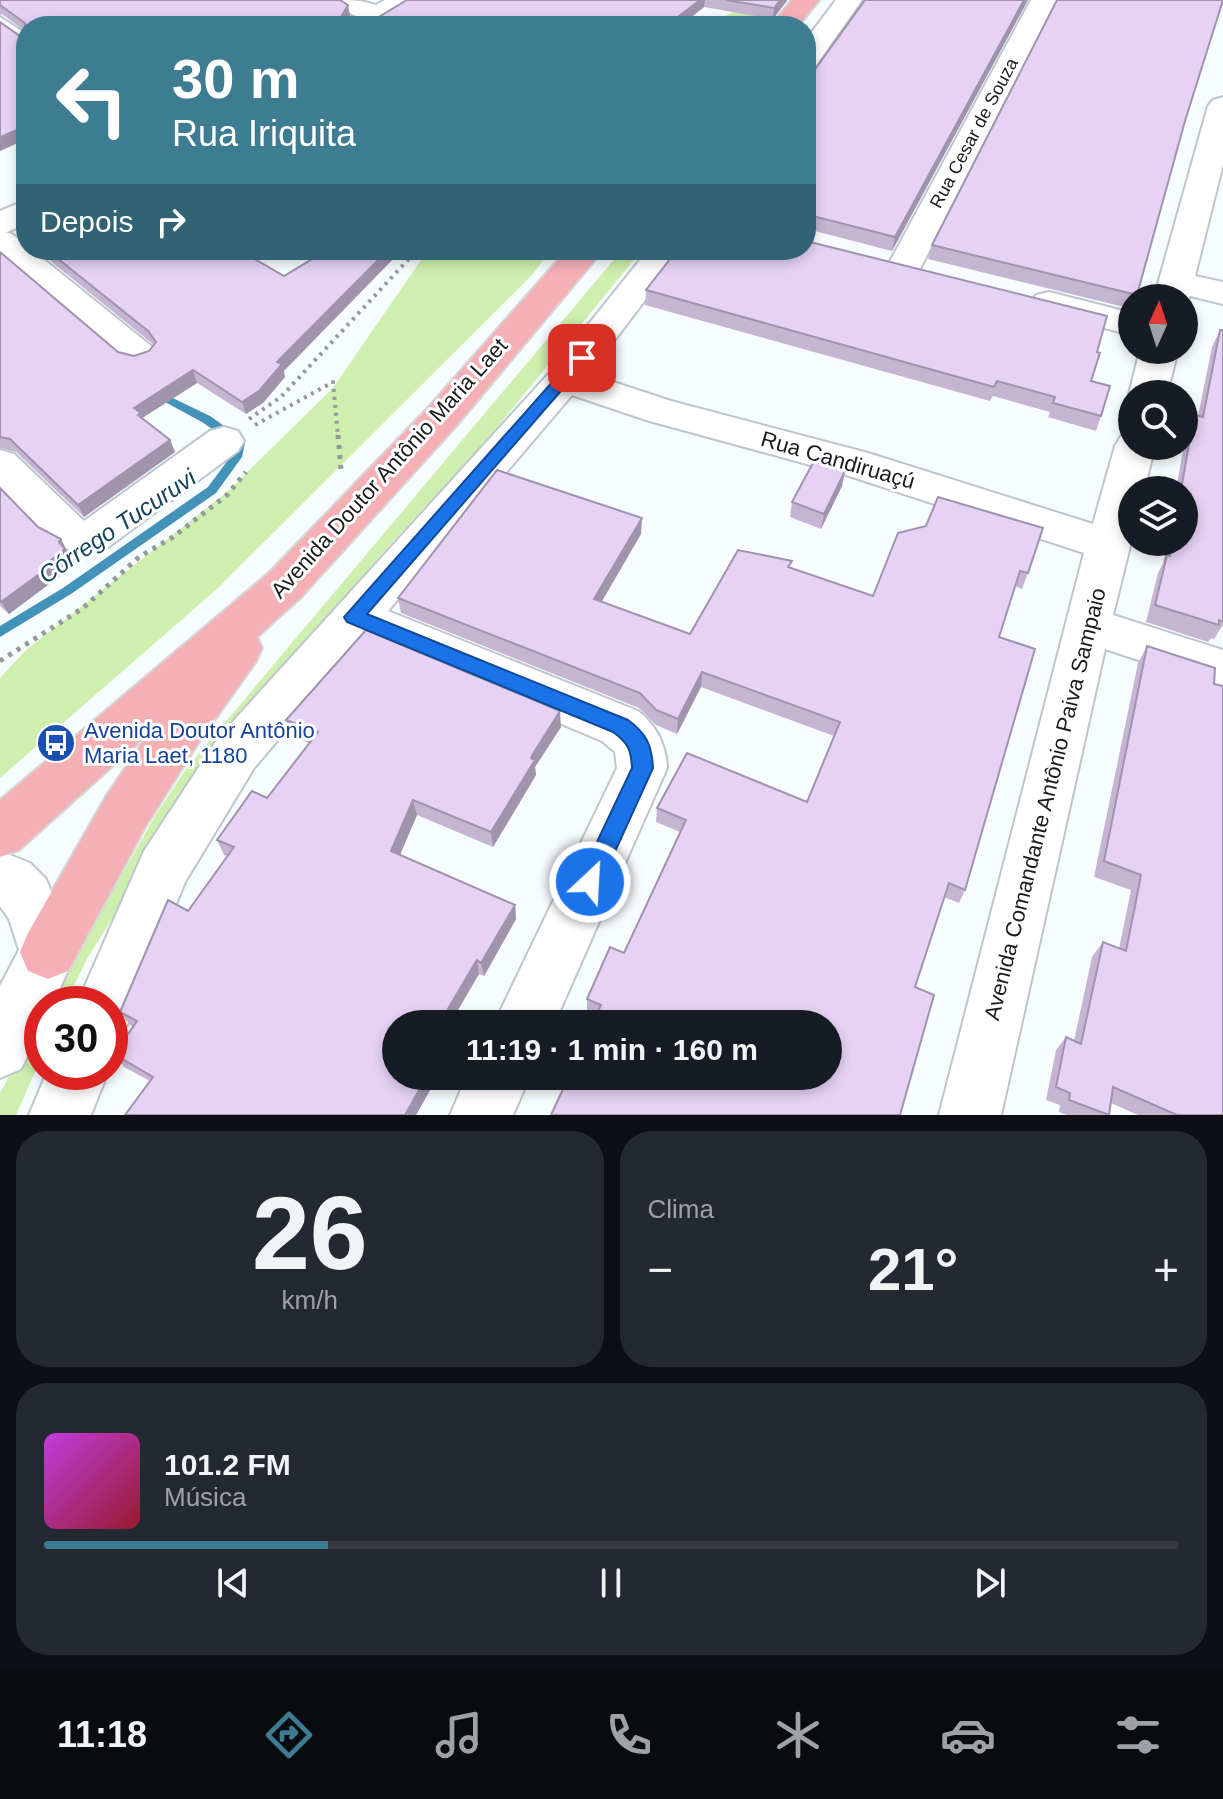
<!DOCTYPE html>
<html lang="pt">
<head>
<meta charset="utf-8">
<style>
	:root { --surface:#171b24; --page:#242831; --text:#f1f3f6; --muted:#9ea1a6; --line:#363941; --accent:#3e7c92 }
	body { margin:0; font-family:Helvetica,sans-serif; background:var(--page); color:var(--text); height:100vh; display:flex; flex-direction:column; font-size:30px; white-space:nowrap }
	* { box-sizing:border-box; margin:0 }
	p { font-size:26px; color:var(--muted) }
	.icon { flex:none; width:44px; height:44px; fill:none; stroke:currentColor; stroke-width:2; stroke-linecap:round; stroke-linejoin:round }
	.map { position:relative; height:1115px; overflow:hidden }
	.details { display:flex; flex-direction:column; gap:16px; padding:16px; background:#0d0f14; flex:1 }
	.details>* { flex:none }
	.top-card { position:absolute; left:16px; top:16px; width:800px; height:244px; border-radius:32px; box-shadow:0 4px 12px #0003; background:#3e7c92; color:#fff; overflow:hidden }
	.needle { width:52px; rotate:3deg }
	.fabs { position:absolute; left:1118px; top:284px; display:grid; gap:16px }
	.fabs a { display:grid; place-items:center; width:80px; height:80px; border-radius:50%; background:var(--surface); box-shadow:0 4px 12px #0003; font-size:40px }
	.speed { position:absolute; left:24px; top:986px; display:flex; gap:16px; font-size:40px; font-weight:700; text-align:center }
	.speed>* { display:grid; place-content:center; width:104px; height:104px; border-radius:50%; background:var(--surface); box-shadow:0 4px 12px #0003; line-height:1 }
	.speed .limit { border:12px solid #d22; background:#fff; color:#111 }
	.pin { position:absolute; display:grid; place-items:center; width:68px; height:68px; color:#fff; margin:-34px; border-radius:16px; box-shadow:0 4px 12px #0006 }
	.me { position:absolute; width:88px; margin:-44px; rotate:25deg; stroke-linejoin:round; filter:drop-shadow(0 0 6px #0008) }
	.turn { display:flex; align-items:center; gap:28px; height:168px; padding:0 24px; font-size:36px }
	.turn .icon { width:104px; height:104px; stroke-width:2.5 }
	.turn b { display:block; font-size:56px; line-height:68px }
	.then { display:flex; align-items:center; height:76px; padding:0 24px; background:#0003; gap:16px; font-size:30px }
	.big { font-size:60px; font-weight:700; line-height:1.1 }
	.details .tile { flex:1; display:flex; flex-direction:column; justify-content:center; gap:12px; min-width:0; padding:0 28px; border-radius:32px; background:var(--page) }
	.details .dial { align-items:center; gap:0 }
	.dial b { font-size:104px; line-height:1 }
	.song { display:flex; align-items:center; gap:24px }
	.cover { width:96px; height:96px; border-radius:12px; background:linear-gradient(135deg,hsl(290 70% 55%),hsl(350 70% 35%)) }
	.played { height:8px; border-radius:4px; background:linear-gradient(90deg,var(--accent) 25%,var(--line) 25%) }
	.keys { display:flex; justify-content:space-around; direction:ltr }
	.heat { display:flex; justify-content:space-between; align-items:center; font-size:44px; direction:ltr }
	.details .tiles { flex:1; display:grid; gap:16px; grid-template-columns:1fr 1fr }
	.tile:last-child { grid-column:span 2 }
	.trip { position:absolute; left:382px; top:1010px; width:460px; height:80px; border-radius:40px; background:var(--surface); box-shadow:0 4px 12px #0003; font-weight:700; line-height:80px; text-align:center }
	.menu { display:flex; height:128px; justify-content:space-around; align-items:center; background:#090b0e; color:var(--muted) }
	.menu .icon { width:56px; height:56px }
	.menu .selected { color:var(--accent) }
	.menu b { font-size:36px; color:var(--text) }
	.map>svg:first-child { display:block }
	.green { fill:#ceefae }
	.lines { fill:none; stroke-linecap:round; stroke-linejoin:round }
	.stream { fill:#4292b9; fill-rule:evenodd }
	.lane-casing { stroke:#bdc6ce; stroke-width:4 }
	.street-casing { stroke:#bdc6ce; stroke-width:4 }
	.secondary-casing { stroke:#bdc6ce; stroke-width:4 }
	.primary-casing { stroke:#d6d6d7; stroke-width:4 }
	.path-far1 { stroke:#95999c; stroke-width:4; stroke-dasharray:3 5; stroke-linecap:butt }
	.path { stroke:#95999c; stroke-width:5; stroke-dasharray:4 6; stroke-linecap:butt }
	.lane { fill:#fff; fill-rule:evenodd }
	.street { fill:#fff; fill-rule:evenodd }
	.secondary { fill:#fff; fill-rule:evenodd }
	.primary { fill:#f5b0b6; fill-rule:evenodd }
	.wall { fill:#c5b5d3 }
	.shaded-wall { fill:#a093ac }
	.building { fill:#e5d2f5; stroke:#a093ac; stroke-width:2 }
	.route { fill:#1a73e8; stroke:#114b97; stroke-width:2 }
	.labels { text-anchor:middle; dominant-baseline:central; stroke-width:6; stroke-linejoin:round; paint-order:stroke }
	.far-street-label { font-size:18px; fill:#191c1f; stroke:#fff }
	.street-label { font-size:22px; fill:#191c1f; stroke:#fff }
	.transit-label { font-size:22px; fill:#164399; stroke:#fff; text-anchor:start }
	.water-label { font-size:24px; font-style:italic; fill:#13435a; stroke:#fff }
</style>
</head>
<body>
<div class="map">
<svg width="1223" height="1115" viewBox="0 0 1223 1115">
	<rect width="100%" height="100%" fill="#f7fcff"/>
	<g class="green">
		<path d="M786,0L763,26H703L752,4Z"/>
		<path d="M428,250H551L532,275L218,588L0,778V678L26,650L226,493L333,388Z"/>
		<path d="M622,250H642L486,441L388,547L297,653L156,849L88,957L65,1004H49L155,816L186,769Z"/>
		<path d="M42,1016V1056L16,1115H0V1093Z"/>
	</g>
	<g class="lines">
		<path class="stream" d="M156,390L210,416L244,440L245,443L242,457L216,493L71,594L0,637V626L63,588L208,487L231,456L234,444L202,422L152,395L151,393L152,391Z"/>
		<g class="lane-casing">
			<path id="lane" d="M0,17L26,34V45L0,27Z"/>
		</g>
		<g class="street-casing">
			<g id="street">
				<path d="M334,0C354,0 377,0 390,15L386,21C370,25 344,13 334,0Z"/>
				<path d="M836,0H862L816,65L806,67V40Z"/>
				<path d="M1031,0H1057L921,267L916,274L904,277L892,274L887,267Z"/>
				<path d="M1223,97V164L1195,276L1223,282V304L1190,296L1184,306V298H1154L1208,106L1213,100Z"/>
				<path d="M0,231L12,234L26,245V250H32L151,346L157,354L151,362L138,366L125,362L0,258Z"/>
				<path d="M648,250H683L589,374L671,401L868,453L1093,524L1115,446L1121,436L1132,433V446H1155L1144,490H1132V538L1113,615L1223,650V688L1105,649L1001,1115H939L1084,553L843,474L646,420L572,395L388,611L638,711C656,725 666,745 667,768L554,1024H494L617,768L615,752L602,741L363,640L254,768L185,882L127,1025L110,1031V1004H77L144,851L218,738L552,370Z"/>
				<path d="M1049,292L1132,313V335L1036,311L1031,303L1036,295Z"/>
				<path d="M1140,350H1178L1167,394H1132V399L1129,394Z"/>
				<path d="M224,427L238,431L244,441L238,451L107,548C54,564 34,523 0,489V450L14,454L84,521L210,431Z"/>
				<path d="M47,1072H108L91,1115H29Z"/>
				<path d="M467,1076H530L513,1115H450Z"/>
			</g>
		</g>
		<g class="secondary-casing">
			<g id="secondary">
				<path d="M385,0H417L413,5L377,26H345L349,20Z"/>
				<path d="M26,200V224L0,235V211Z"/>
				<path d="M0,851L30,863L46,879L76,952L53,1004H42V1026L21,1069L0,1078V986L19,950L9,919L0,906Z"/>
			</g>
		</g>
		<g class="primary-casing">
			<g id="primary">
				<path d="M792,0H819L798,26H771Z"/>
				<path d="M567,250H603L456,426L301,597L257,637L262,648L256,661L196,746L145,827L68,971L48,979L28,971L20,952L28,933L107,795L149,733L19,850L0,857V800L269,573L428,408Z"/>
			</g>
		</g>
		<g class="path-far1">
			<path d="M249,419L281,397L417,250"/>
			<path d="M255,425L333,382L338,437"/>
		</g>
		<g class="path">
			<path d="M338,435L341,470"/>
			<path d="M0,661L83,608L139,557L173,537L227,495L246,472"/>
		</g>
		<use href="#lane" class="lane"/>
		<use href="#street" class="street"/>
		<use href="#secondary" class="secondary"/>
		<use href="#primary" class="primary"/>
	</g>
	<g class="wall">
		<path d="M0,0L348,5L349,17L377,18L407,0H787L786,2L773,19L704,7L680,26H26V139L0,151L20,36L25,34V31L2,14L0,15Z"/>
		<path d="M865,0H1028L892,251L807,229L806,82Z"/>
		<path d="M1223,0V6H1222L1185,121L1137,295L1136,298H1132V309L928,259L932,245Z"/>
		<path d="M37,250H239L285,377L263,403L246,414L197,383L142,418L170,440L175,452L84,517L16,452L0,448V252L118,352L134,356L149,351L154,345Z"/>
		<path d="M646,290L1097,352L1091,381L1101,416L1096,431L1048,417L1050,412L993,396L990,401L645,305Z"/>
		<path d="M1220,330H1223V627L1222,626L1214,639L1211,638L1208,642L1146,622L1158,573L1163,563L1167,542H1184V490H1176L1186,433L1194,415L1198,416L1212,347Z"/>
		<path d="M842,486L821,529L790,517L792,502Z"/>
		<path d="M0,488L38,527L61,539L72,561L58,573L60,576L9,614L0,606Z"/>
		<path d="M898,533L1028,573L1022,589L1015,586L999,637L965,890L959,903L944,897L561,1094L596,1015L587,1011V999L624,953L680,832L656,822L657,808L807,802L834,736L701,687L677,734L656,725L639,708L401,613L398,598L641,534L601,602L690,634L791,568L873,596Z"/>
		<path d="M1147,646L1214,684L1223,1115H1138L1111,1103L1108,1115H1067L1059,1112L1060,1105L1046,1100L1056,1050L1066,1037L1074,1041L1092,957L1103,942L1119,949L1131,890L1094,877L1138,663Z"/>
		<path d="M286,720L561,727L535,767L536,775L493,847L417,815L400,855L515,905L516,919L484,976L479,974L396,1076H438L416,1115H125L150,1081L124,1067L114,1054L133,1026L130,1025L120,1012L188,911L227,856L224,855L217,840L267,798L309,743L292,736Z"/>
	</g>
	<g class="shaded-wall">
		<path d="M700,0H705L704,7L680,26H666Z"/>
		<path d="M780,0H787L786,2L773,19L774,8Z"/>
		<path d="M1024,0H1028L892,251L895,237Z"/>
		<path d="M348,5L350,16L344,26L341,17Z"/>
		<path d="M21,128L26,139L0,151V137Z"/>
		<path d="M388,250H402L284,371L285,377L263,403L246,414L242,402L277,362Z"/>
		<path d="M193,370L197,383L139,420L134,408Z"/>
		<path d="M170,440L175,452L84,517L78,505Z"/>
		<path d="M845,471L842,486L821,529L824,514Z"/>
		<path d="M642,518L641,534L594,615V599Z"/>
		<path d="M61,539L72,561L58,573L60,576L9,614L1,602L50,561L59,542Z"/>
		<path d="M702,672L701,687L677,734L678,719Z"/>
		<path d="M560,711L561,727L535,767L536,775L493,847L491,832L533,754Z"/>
		<path d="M413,800L417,815L395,866L391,851Z"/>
		<path d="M515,905L516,919L484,976L481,963Z"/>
		<path d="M477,960L479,974L450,1024H439Z"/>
		<path d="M427,1076H438L416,1115H405Z"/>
	</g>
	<g class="building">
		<path d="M0,0H340L348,5L341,17L377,18L407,0H700L666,26H26V130L21,128L0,137V22L20,36L25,34V23L0,5Z"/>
		<path d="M726,0H780L774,8Z"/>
		<path d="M865,0H1024L895,237L809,215L806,217V82Z"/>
		<path d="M1057,0H1223L1185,121L1137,295L932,245Z"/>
		<path d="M26,228V235H24L22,230Z"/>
		<path d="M806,241L1107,316L1097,352L1100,353L1091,381L1110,386L1101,416L1053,403L1055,397L997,381L994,387L646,290L677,250H806Z"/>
		<path d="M47,250H239L284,276L327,250H388L277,362L282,364L259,391L242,402L193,370L134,408L141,413L138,415L170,440L78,505L10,439L0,437V252L118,352L134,356L149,351L156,342L148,331Z"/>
		<path d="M1220,330H1223V622L1219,620V625L1155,605L1167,555L1170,556L1172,542H1184V490H1181L1194,415L1203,417Z"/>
		<path d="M814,461L845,471L824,514L792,502Z"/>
		<path d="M497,470L642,518L594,599L690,634L738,550L792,561L788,567L873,596L898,533L926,526L938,497L1043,528L1028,573L1020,571L999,637L1035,649L965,890L949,883L915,987L934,995L900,1115H551L569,1076H828V1024H592L601,1005L587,999L610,947L624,953L686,820L657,808L687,753L807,802L840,722L702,672L678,719L656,710L640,693L398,598Z"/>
		<path d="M0,488L38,527L61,539L59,542L65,549L50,561L53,564L1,602L0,601Z"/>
		<path d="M366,630L560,711L533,754L531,758L535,760L491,832L413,800L391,851L515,905L481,963L477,960L439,1024H396V1076H427L405,1115H125L153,1077L114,1054L137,1021L120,1012L168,900L188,911L234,847L217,840L252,791L267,798L318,732L286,720Z"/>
		<path d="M1147,646L1215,668L1214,684L1223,686V1115H1177L1113,1087L1109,1115L1069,1100L1070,1093L1056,1087L1066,1037L1081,1044L1103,942L1126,951L1135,906L1141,875L1104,861Z"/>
	</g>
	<path class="route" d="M582,353L590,358L587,361L367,614L628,720C646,733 652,745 653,768L598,889L590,892L582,889L578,882L632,768C631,749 628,743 613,732L347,622L344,617L577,354Z"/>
	<defs>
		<g id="bus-disc" transform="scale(2)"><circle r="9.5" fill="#1a4fb4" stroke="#fff"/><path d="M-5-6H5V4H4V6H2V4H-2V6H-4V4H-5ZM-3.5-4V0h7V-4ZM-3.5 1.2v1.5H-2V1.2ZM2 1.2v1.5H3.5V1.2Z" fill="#fff"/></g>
	</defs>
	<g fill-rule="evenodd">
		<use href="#bus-disc" x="56" y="743"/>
	</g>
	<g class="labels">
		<g class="far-street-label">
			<text transform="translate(974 133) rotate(-62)">Rua Cesar de Souza</text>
		</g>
		<g class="street-label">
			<text transform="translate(838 460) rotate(16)">Rua Candiruaçú</text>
			<text transform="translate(389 468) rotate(-48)">Avenida Doutor Antônio Maria Laet</text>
			<text transform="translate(1045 804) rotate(-76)">Avenida Comandante Antônio Paiva Sampaio</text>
		</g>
		<g class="transit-label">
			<text x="84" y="730">Avenida Doutor Antônio<tspan x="84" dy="25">Maria Laet, 1180</tspan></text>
		</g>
		<g class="water-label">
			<text transform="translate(117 526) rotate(-34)">Córrego Tucuruvi</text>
		</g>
	</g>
</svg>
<div class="fabs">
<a><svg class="needle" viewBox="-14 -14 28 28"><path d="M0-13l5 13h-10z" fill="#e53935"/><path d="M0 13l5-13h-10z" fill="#9ea1a6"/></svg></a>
<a><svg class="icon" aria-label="search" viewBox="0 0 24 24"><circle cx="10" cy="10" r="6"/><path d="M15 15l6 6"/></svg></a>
<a><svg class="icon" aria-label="layers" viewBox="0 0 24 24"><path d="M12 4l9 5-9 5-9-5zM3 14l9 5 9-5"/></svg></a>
</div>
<div class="speed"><div class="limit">30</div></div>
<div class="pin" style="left:582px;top:358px;background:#d93025"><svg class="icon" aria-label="arrive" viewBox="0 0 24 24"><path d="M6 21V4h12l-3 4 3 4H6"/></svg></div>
<svg class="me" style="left:590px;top:882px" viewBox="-20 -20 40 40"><circle r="17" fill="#1a73e8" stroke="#fff" stroke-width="3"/><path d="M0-11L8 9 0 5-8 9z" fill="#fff"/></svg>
<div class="trip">11:19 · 1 min · 160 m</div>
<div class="top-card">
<div class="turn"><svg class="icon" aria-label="left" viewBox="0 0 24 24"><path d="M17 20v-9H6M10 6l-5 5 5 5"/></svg><div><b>30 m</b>Rua Iriquita</div></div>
<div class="then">Depois<svg class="icon" aria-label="right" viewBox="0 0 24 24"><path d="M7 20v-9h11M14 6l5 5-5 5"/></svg></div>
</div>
</div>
<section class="details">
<div class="tiles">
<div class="tile dial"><b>26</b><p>km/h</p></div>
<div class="tile"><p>Clima</p>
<div class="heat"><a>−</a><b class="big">21°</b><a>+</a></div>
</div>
<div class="tile">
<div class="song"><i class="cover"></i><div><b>101.2 FM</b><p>Música</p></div></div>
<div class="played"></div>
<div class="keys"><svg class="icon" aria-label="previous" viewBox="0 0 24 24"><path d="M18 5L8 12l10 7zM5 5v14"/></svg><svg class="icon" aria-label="pause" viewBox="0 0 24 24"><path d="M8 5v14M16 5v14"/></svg><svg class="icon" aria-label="next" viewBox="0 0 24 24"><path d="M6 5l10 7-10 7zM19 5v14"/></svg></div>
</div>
</div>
</section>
<nav class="menu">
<b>11:18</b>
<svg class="icon selected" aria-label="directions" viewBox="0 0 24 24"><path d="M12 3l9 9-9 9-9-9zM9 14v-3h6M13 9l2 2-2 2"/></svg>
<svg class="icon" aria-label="music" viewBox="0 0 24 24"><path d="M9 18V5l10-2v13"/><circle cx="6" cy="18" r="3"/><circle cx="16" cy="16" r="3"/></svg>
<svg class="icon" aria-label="phone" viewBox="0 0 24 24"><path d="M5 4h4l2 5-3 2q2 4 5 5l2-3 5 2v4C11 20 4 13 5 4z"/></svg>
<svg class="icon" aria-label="climate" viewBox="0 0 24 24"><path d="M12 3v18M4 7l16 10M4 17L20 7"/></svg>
<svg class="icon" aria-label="car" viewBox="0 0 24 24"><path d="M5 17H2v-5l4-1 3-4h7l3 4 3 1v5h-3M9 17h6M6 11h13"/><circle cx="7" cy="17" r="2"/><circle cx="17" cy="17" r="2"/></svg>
<svg class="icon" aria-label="filters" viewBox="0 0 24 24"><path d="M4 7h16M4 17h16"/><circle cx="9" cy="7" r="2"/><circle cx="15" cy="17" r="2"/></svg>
</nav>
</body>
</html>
